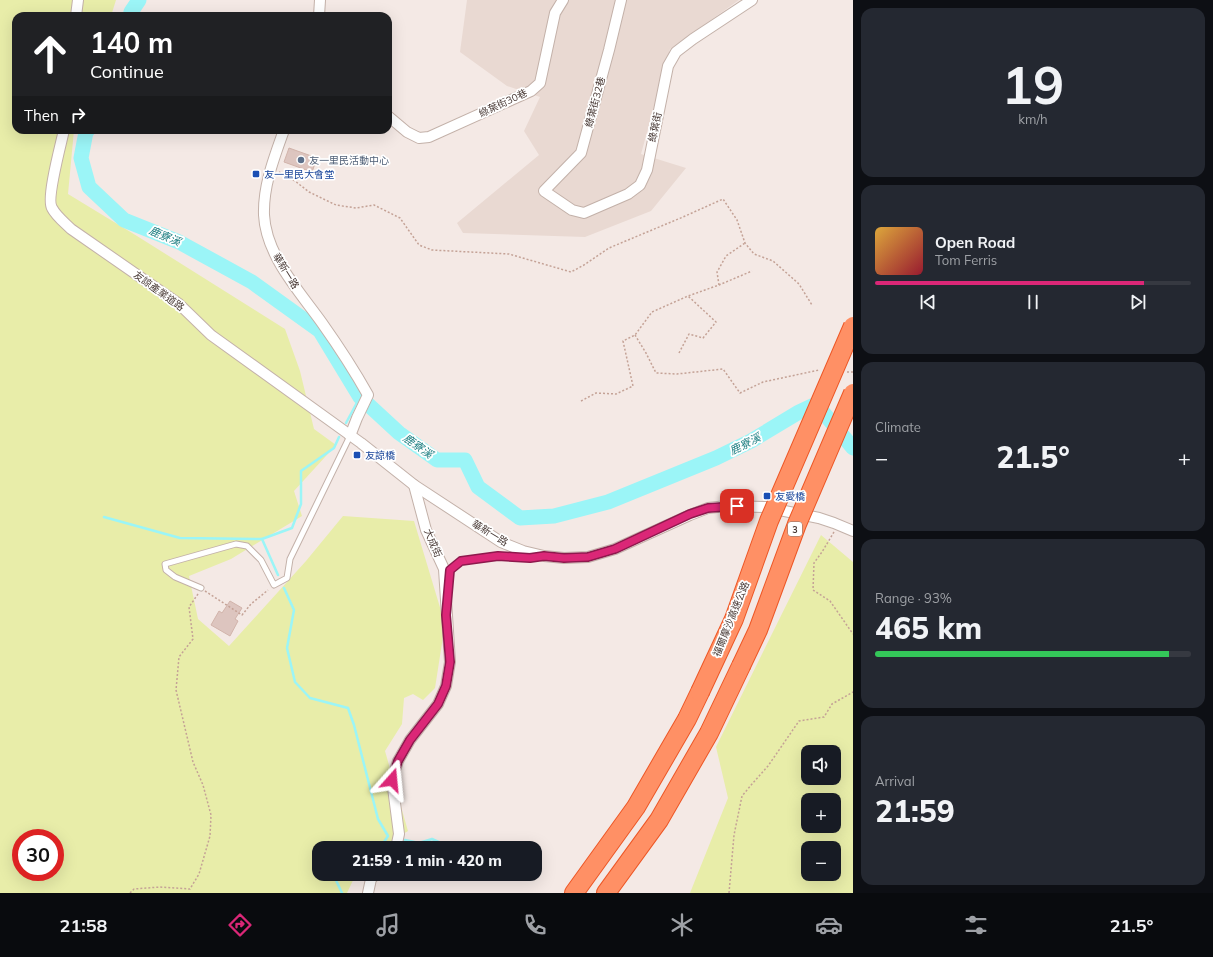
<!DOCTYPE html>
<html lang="en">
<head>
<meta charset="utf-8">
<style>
	:root { --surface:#171b24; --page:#242831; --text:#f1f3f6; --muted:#9ea1a6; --line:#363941; --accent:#db2777 }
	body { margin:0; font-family:Mulish,"Noto Sans TC",sans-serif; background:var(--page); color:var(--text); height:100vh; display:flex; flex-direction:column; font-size:15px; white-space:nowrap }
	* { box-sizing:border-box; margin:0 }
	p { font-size:13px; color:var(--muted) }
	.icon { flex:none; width:22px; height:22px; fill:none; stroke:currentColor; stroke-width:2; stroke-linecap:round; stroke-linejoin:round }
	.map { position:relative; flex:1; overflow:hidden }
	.side { display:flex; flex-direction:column; gap:8px; padding:8px; background:#0d0f14; width:360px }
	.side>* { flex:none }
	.guide { position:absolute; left:12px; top:12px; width:380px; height:122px; border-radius:12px; box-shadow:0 4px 16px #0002; background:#202124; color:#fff; overflow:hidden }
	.tools { position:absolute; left:801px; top:745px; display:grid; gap:8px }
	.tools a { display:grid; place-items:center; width:40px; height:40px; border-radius:8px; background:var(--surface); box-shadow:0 4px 16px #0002; font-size:20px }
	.speed { position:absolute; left:12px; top:829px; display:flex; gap:8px; font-size:20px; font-weight:700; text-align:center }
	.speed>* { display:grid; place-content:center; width:52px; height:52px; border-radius:50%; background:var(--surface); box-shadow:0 4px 16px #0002; line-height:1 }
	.speed .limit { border:6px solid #d22; background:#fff; color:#111 }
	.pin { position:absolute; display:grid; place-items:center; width:34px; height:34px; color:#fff; margin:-17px; border-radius:8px; box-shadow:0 2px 6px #0006 }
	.me { position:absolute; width:44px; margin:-22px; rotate:18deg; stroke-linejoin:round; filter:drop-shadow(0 0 3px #0008) }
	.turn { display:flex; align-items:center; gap:14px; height:84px; padding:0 12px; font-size:18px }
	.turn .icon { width:52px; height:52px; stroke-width:2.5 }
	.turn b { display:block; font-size:28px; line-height:34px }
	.then { display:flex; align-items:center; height:38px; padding:0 12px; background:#0003; gap:8px; font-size:15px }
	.big { font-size:30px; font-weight:800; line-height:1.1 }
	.side .tile { flex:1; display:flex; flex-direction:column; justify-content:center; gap:6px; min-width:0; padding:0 14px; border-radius:12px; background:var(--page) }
	.side .dial { align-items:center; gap:0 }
	.dial b { font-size:52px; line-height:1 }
	.song { display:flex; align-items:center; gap:12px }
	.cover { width:48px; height:48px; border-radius:6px; background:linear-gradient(135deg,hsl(40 70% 55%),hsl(350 70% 35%)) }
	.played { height:4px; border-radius:2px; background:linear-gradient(90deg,var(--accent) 85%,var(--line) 85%) }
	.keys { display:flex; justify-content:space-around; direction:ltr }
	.heat { display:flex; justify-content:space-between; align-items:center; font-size:22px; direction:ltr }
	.charge { height:6px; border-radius:3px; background:linear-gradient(90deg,#34c759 93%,var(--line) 0) }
	.trip { position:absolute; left:312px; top:841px; width:230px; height:40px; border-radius:12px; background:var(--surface); box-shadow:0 4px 16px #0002; font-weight:800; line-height:40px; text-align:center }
	.menu { display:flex; height:64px; justify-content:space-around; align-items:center; background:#090b0e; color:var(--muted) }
	.menu .icon { width:28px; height:28px }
	.menu .on { color:var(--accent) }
	.menu b { font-size:18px; color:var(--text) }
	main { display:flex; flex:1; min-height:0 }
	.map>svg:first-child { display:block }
	.residential { fill:#e9d9d2 }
	.green { fill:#e8eda9; fill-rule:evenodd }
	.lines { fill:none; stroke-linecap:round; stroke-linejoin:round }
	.stream { stroke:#9bf5f7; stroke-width:2.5 }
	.river { stroke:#9bf5f7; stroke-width:15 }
	.building { fill:#ddc5bf; stroke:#d2b4ab }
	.service-casing { stroke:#c3b1a9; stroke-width:7 }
	.minor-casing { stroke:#c3b1a9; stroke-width:12 }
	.motorway-casing { stroke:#ed5726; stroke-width:20 }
	.path { stroke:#c4a296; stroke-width:1.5; stroke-dasharray:2 2; stroke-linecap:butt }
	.service { stroke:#fff; stroke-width:5 }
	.minor { stroke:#fff; stroke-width:10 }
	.motorway { stroke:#ff9065; stroke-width:18 }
	.motorway-bridge-casing { stroke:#ed5726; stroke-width:20; stroke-linecap:butt }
	.motorway-bridge { stroke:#ff9065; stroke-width:18 }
	.route-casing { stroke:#8e194d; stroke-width:10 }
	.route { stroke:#db2777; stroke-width:7 }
	.service-dot { fill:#5c6f8a; stroke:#fff; stroke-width:1.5 }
	.transit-dot { fill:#1a4fb4; stroke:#fff; stroke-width:1.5 }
	.labels { text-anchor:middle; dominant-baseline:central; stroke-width:3.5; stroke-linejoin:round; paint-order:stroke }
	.shield { fill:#fff; stroke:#7e7471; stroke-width:1 }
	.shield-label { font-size:9px; font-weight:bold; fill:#473834 }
	.street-label { font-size:10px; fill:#473834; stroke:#fff }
	.service-label { font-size:10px; fill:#4e5e75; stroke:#fff; text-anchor:start }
	.transit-label { font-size:10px; fill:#164399; stroke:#fff; text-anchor:start }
	.water-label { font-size:11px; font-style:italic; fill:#1c7e81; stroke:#fff }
</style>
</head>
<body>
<main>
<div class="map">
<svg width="853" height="893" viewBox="0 0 853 893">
	<rect width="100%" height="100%" fill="#f4e9e5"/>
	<path class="residential" d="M467,0H739L670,49L641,154L686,168L651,211L585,237L463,233L457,223L539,155L524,131L540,97L507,86L460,52Z"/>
	<g class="green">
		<path d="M0,0H116L111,16H16V130H74L68,194L137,236L285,329L300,371L314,429L336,445L294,491L302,516L231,559L189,576L198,619L229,646L306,561L343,516L414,521L445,624L435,688L423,700L413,694L404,698L402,724L385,751L408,831L380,848H319V874H356L347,893H0ZM21,838H55V872H21Z"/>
		<path d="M821,535L853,562V893H690L728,798L716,747ZM808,752H834V778H808ZM808,800H834V826H808ZM808,848H834V874H808Z"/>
	</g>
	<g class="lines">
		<g class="stream">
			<path d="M346,423L360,397"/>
			<path d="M104,517L180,538L262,539"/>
			<path d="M278,575L262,539L292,528L301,504V471L334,448L339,437"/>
			<path d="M284,588L294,610L287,648L295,682L310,698L348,708L354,725L378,819L388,836L380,848"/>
			<path d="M405,840L419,843L432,839L452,848"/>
			<path d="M333,874L342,893"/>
		</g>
		<g class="river">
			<path d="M130,16L131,12L139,0"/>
			<path d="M88,130L86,132L81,158L89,187L124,220L179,242L252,282L320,331L360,397L399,433L437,460H465L478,487L520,518L554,516L608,502L716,458L751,441L799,412L816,404L853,448"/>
		</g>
	</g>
	<g class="building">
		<path d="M289,148L317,158L312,172L284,162Z"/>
		<path d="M230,601L242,608L235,619L238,621L230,636L211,625L219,611L222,613Z"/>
	</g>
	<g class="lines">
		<g class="service-casing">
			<g id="service">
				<path d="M449,584L450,570L461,561L498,556L530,558L536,557"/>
				<path d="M201,588L175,577L166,570L165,564L236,544L247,546L261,560L274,585L287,578L290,559L350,436"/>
			</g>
		</g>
		<g class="minor-casing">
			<g id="minor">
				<path d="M621,0L609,50L581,153L544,191L572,210L584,213L628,194L640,185L647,170L668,66L676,52L693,39L752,0"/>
				<path d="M76,16L78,0"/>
				<path d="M319,16L320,0"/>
				<path d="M388,116L407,132L419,138L429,137L531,91L540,83L555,13L563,0"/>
				<path d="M64,130C61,144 46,199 52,208C56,216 64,222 71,229L179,304L211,335L361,443L414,485L501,542L523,551L544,556L564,558L588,557L615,549L690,515L708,508L727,506L765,507L819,518L834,523L853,531"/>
				<path d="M284,130C274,158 263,186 264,215C266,256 300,292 322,323C339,347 354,370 368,395L357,418L350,436"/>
				<path d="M396,848L399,834L392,780L398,761L410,740L438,704L446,686L450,662L444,569L426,530L414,485"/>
				<path d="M368,893L371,879L376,874"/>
			</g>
		</g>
		<g class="motorway-casing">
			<g id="motorway">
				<path d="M574,893L636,807L687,719L700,692"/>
				<path d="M606,893L659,820L709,733L741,666"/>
			</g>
		</g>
		<g class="path">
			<path d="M279,172L295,181L309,192L336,205L356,208L374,205L400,218L419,245L432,250L509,254L571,272L584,265L609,248L683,217L723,199L737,220L745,243L754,254L773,261L799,284L812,305"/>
			<path d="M719,285L717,272L726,256L745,243"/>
			<path d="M635,335L646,353L656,373L677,374L723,369L740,393L763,382L819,370"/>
			<path d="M679,353L689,334L703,338L716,322L688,296"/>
			<path d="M847,372H853"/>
			<path d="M581,401L596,393L616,394L633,386L623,341L635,335L652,312L688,296L719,285L752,271"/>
			<path d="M834,532L822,552L814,563L813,590L830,601L853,634"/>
			<path d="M205,591L242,615L251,604L268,590"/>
			<path d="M130,893L134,889L160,887L190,889L199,874L210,836L211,815L203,785L193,762L176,690L179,657L193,639L189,607L198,594"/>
			<path d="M729,893L734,835L742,796L752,784L768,766L799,721L824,717L832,704L853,692"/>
		</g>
		<use href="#service" class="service"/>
		<use href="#minor" class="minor"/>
		<use href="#motorway" class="motorway"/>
		<g class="motorway-bridge-casing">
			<g id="motorway-bridge">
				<path d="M741,666L758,630L797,524L853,393"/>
				<path d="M700,692L734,619L769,521L853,326"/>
			</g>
		</g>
		<use href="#motorway-bridge" class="motorway-bridge"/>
	</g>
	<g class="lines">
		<g class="route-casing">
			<path id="route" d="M392,780L398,761L410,740L438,704L446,686L450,662L446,615L450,570L461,561L498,556L530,558L544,556L564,558L588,557L615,549L690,514L708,508L737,506"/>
		</g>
		<use href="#route" class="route"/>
	</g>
	<circle class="service-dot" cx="301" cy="160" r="4"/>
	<g class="transit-dot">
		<rect x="252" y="170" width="8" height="8" rx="2"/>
		<rect x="353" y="451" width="8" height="8" rx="2"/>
		<rect x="763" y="492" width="8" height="8" rx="2"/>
	</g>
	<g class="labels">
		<rect class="shield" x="788" y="522" width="14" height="14" rx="3"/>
		<g class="shield-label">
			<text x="795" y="529">3</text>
		</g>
		<g class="street-label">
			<text transform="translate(595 102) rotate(-75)">綠葉街32巷</text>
			<text transform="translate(503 103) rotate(-25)">綠葉街30巷</text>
			<text transform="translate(655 127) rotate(-78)">綠葉街</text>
			<text transform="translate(286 271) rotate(58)">華新一路</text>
			<text transform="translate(159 291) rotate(36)">友諒產業道路</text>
			<text transform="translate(490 533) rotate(31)">華新一路</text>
			<text transform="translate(433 543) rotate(67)">大成街</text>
			<text transform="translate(731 619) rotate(-68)">福爾摩沙高速公路</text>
		</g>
		<g class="service-label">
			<text x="309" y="160">友一里民活動中心</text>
		</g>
		<g class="transit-label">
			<text x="264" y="174">友一里民大會堂</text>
			<text x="365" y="455">友諒橋</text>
			<text x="775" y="496">友愛橋</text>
		</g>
		<g class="water-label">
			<text transform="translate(165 236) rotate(23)">鹿寮溪</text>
			<text transform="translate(745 444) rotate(-27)">鹿寮溪</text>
			<text transform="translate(418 446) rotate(35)">鹿寮溪</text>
		</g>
	</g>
</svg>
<div class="tools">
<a><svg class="icon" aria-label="sound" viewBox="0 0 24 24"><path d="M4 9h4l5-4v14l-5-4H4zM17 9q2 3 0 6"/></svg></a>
<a>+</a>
<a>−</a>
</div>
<div class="speed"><div class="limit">30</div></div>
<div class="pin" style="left:737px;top:506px;background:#d93025"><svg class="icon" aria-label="arrive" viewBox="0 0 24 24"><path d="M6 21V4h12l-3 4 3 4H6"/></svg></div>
<svg class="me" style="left:392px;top:780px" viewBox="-20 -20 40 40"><path d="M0-17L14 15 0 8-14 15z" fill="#db2777" stroke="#fff" stroke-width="4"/></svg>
<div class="trip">21:59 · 1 min · 420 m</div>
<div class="guide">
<div class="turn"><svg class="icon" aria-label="ahead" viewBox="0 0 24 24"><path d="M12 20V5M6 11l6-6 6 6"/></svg><div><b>140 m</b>Continue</div></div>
<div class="then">Then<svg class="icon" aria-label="right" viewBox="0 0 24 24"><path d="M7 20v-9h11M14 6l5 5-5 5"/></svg></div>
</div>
</div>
<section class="side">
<div class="tile dial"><b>19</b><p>km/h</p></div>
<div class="tile">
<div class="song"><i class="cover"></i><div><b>Open Road</b><p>Tom Ferris</p></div></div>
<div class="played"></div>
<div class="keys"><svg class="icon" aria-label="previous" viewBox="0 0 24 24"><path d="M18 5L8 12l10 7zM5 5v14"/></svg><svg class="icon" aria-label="pause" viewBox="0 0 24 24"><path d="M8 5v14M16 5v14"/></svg><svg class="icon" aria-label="next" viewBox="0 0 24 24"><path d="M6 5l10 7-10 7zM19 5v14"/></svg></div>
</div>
<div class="tile"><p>Climate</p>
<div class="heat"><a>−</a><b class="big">21.5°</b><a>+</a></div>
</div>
<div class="tile"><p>Range · 93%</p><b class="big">465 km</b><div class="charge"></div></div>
<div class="tile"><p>Arrival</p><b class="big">21:59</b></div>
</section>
</main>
<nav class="menu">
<b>21:58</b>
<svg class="icon on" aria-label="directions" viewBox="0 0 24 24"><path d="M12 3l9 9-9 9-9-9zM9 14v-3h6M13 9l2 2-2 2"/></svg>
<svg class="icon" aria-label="music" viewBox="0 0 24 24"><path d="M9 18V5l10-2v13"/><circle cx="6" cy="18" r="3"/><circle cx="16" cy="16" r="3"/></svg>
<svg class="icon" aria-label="phone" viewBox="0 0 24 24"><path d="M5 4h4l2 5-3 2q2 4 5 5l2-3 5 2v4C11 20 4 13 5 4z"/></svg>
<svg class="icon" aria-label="climate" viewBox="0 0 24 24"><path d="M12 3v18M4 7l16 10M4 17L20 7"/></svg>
<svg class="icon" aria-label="car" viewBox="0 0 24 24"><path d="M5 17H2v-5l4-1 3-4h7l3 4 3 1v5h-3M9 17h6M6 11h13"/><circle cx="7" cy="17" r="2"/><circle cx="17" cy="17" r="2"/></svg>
<svg class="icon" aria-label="filters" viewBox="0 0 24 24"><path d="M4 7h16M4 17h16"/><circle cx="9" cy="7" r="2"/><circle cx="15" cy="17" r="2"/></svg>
<b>21.5°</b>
</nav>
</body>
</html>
